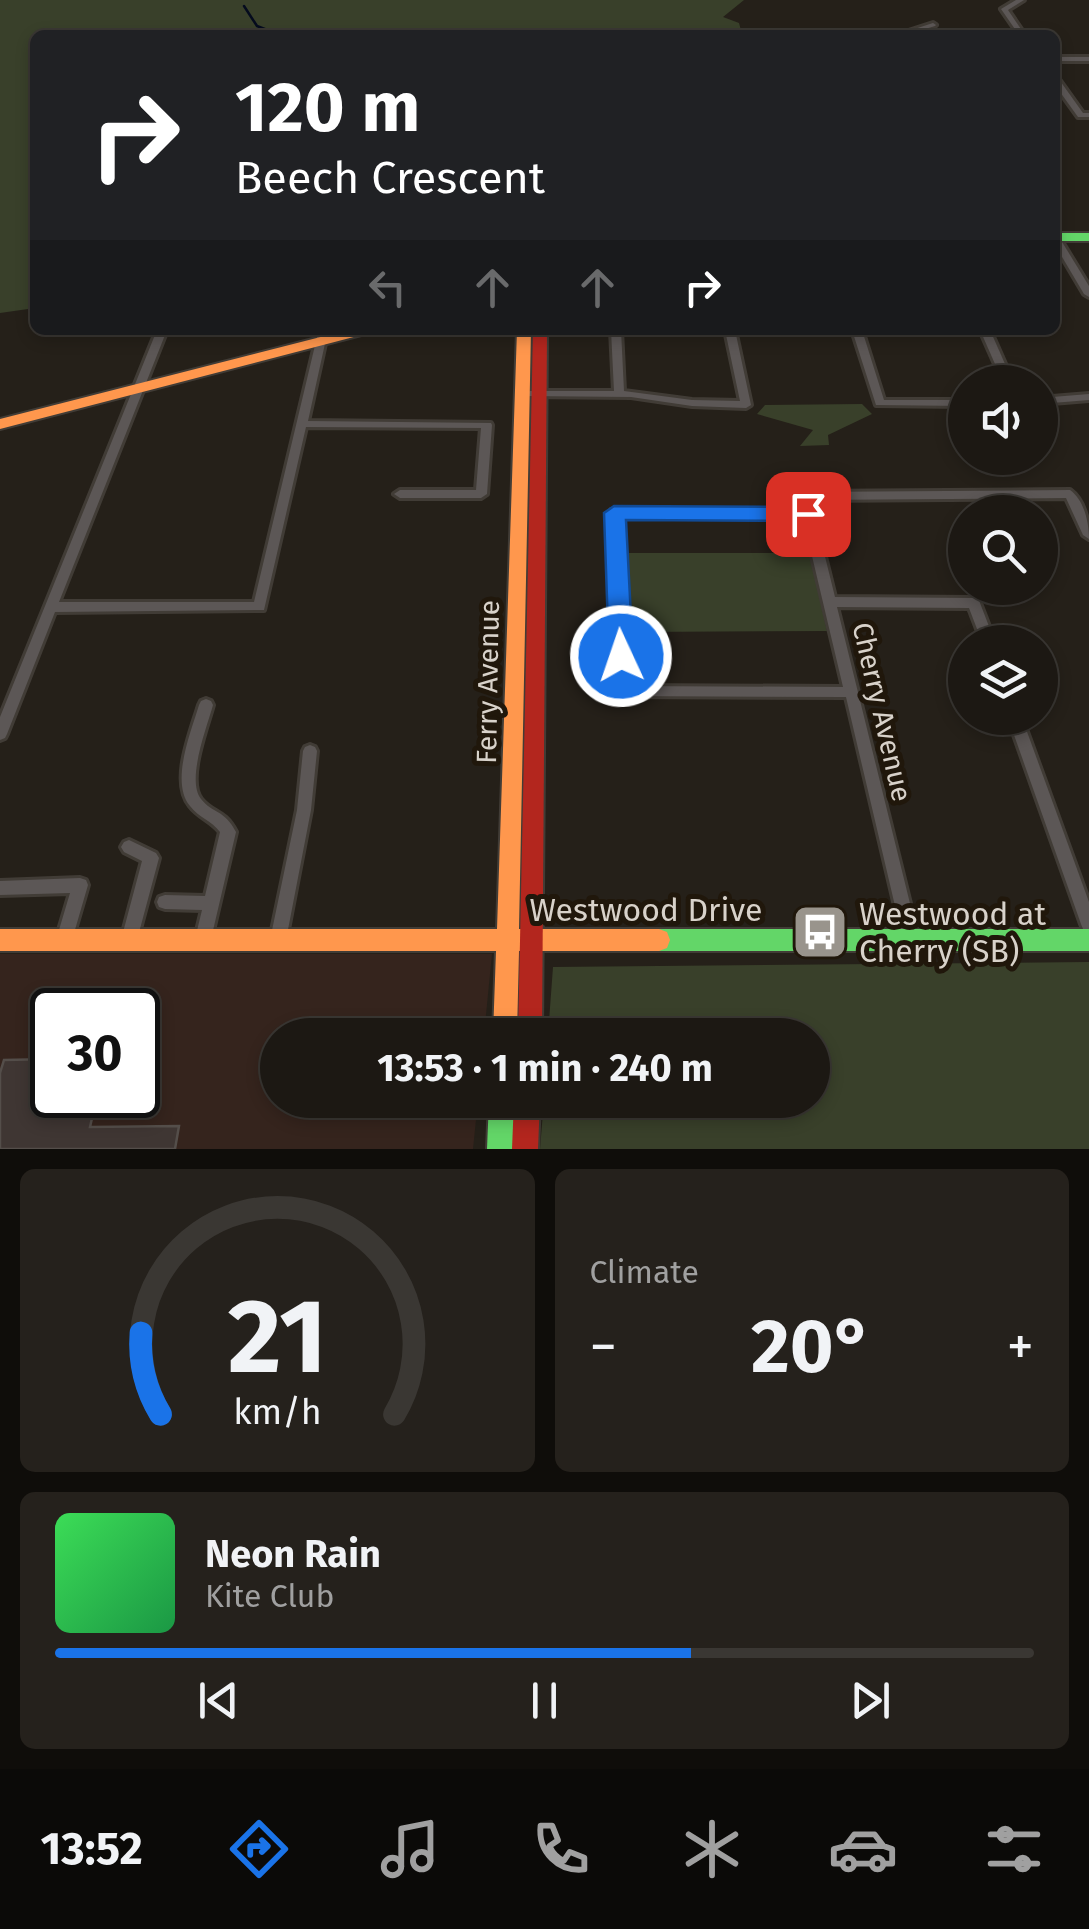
<!DOCTYPE html>
<html lang="en">
<head>
<meta charset="utf-8">
<style>
	:root { --surface:#1c1813; --page:#25211c; --text:#f1f3f6; --muted:#a0a0a0; --line:#3a3733; --accent:#1a73e8 }
	body { margin:0; font-family:"Fira Sans",sans-serif; background:var(--page); color:var(--text); height:100vh; display:flex; flex-direction:column; font-size:38px; white-space:nowrap }
	* { box-sizing:border-box; margin:0 }
	p { font-size:32px; color:var(--muted) }
	.icon { flex:none; width:55px; height:55px; fill:none; stroke:currentColor; stroke-width:2; stroke-linecap:round; stroke-linejoin:round }
	.map { position:relative; height:1149px; overflow:hidden }
	.side { display:flex; flex-direction:column; gap:20px; padding:20px; background:#0f0d0a; flex:1 }
	.side>* { flex:none }
	.guide { position:absolute; left:30px; top:30px; width:1030px; height:305px; border-radius:15px; box-shadow:0 5px 15px #0003,0 0 0 2px var(--line); background:#202124; color:#fff; overflow:hidden }
	.controls { position:absolute; left:948px; top:365px; display:grid; gap:20px }
	.controls a { display:grid; place-items:center; width:110px; height:110px; border-radius:50%; background:var(--surface); box-shadow:0 5px 15px #0003,0 0 0 2px var(--line); font-size:50px }
	.speed { position:absolute; left:30px; top:988px; display:flex; gap:20px; font-size:50px; font-weight:700; text-align:center }
	.speed>* { display:grid; place-content:center; width:130px; height:130px; border-radius:50%; background:var(--surface); box-shadow:0 5px 15px #0003,0 0 0 2px var(--line); line-height:1 }
	.speed .limit { border:5px solid #111; border-radius:15px; background:#fff; color:#111 }
	.pin { position:absolute; display:grid; place-items:center; width:85px; height:85px; color:#fff; margin:-42px; border-radius:20px; box-shadow:0 5px 15px #0006 }
	.me { position:absolute; width:110px; margin:-55px; rotate:357deg; stroke-linejoin:round; filter:drop-shadow(0 0 8px #0008) }
	.turn { display:flex; align-items:center; gap:35px; height:210px; padding:0 40px; font-size:45px }
	.turn .icon { width:130px; height:130px; stroke-width:2.5 }
	.turn b { display:block; font-size:70px; line-height:85px }
	.lanes { display:flex; align-items:center; height:95px; padding:0 40px; background:#0003; justify-content:center; gap:50px; direction:ltr }
	.lanes .off { opacity:.35 }
	.big { font-size:75px; font-weight:700; line-height:1.1 }
	.side .card { flex:1; display:flex; flex-direction:column; justify-content:center; gap:15px; min-width:0; padding:0 35px; border-radius:15px; background:var(--page) }
	.side .dial { align-items:center; gap:0 }
	.dial svg { height:260px; overflow:visible; fill:none; stroke:var(--line); stroke-width:7; stroke-linecap:round; text-anchor:middle }
	.dial text { fill:var(--text); stroke:none }
	.song { display:flex; align-items:center; gap:30px }
	.cover { width:120px; height:120px; border-radius:15px; background:linear-gradient(135deg,hsl(130 70% 55%),hsl(140 70% 35%)) }
	.played { height:10px; border-radius:5px; background:linear-gradient(90deg,var(--accent) 65%,var(--line) 65%) }
	.keys { display:flex; justify-content:space-around; direction:ltr }
	.heat { display:flex; justify-content:space-between; align-items:center; font-size:55px; direction:ltr }
	.side .tiles { flex:1; display:grid; gap:20px; grid-template-columns:1fr 1fr }
	.card:last-child { grid-column:span 2 }
	.trip { position:absolute; left:260px; top:1018px; width:570px; height:100px; border-radius:50px; background:var(--surface); box-shadow:0 5px 15px #0003,0 0 0 2px var(--line); font-weight:700; line-height:100px; text-align:center }
	.dock { display:flex; height:160px; justify-content:space-around; align-items:center; background:#0b0a08; color:var(--muted) }
	.dock .icon { width:70px; height:70px }
	.dock .selected { color:var(--accent) }
	.dock b { font-size:45px; color:var(--text) }
	.map>svg:first-child { display:block }
	.education { fill:#35241d; fill-rule:evenodd }
	.green { fill:#39402a }
	.lines { fill:none; stroke-linecap:round; stroke-linejoin:round }
	.stream { stroke:#050b1e; stroke-width:2.5 }
	.building { fill:#3f3633; stroke:#544e4a; stroke-width:2.5 }
	.street-casing { stroke:#413c36; stroke-width:6 }
	.fast-casing { stroke:#413c36; stroke-width:4 }
	.slow-casing { stroke:#413c36; stroke-width:4 }
	.jam-casing { stroke:#413c36; stroke-width:4 }
	.street { fill:#5c5756; fill-rule:evenodd }
	.fast { fill:#63d668; fill-rule:evenodd }
	.slow { fill:#ff974d; fill-rule:evenodd }
	.jam { fill:#b3261e; fill-rule:evenodd }
	.route { fill:#1a73e8; stroke:#114b97; stroke-width:2.5 }
	.labels { text-anchor:middle; dominant-baseline:central; stroke-width:10; stroke-linejoin:round; paint-order:stroke }
	.street-label { font-size:28px; fill:#d8d2ca; stroke:#20170b }
	.near-street-label { font-size:32px; fill:#d8d2ca; stroke:#20170b }
	.near-poi-label { font-size:32px; fill:#d8d2ca; stroke:#20170b; text-anchor:start }
</style>
</head>
<body>
<div class="map">
<svg width="1089" height="1149" viewBox="0 0 1089 1149">
	<rect width="100%" height="100%" fill="#252019"/>
	<path class="education" d="M0,954H492L484,1035H278V1100H478L473,1149H0ZM52,1010H138V1095H52Z"/>
	<g class="green">
		<path d="M0,0H744L723,17L739,23L742,34L736,35H35V308L0,313Z"/>
		<path d="M862,404L872,414L828,435L829,445L800,446L813,430L757,414L765,405Z"/>
		<path d="M626,553H810L827,631L633,632Z"/>
		<path d="M1089,962V1149H540L544,1100H812V1035H548L553,967Z"/>
	</g>
	<g class="lines">
		<path class="stream" d="M244,6L257,26L280,35"/>
	</g>
	<path class="building" d="M52,1059V1095L47,1114H93L90,1127L179,1126L175,1149H0V1073L4,1060Z"/>
	<g class="lines">
		<g class="street-casing">
			<g id="street">
				<path d="M1016,0H1024L1008,10L1025,35H1019L1001,9Z"/>
				<path d="M933,23L936,25L935,26L906,35H896Z"/>
				<rect x="1055" y="57" width="34" height="4"/>
				<path d="M1055,78H1058L1083,113H1089V117H1078L1055,85Z"/>
				<path d="M1055,234L1059,237L1089,286V297L1084,294L1055,245Z"/>
				<path d="M157,330H167L59,602H254L317,337L321,336L326,339L308,421L491,423L492,425L487,494L481,498H400L394,494L400,490H476L481,428L306,427L264,610L55,612L7,734L5,738L0,740V717Z"/>
				<path d="M611,330H621L624,391L692,400L740,401L725,330H735L751,405L746,408L692,406L631,397L526,396L525,394L530,391H614Z"/>
				<path d="M852,330H862L884,400H965V406L876,405Z"/>
				<path d="M980,330H990L1013,382H1003Z"/>
				<path d="M1089,394V400L1040,404V398Z"/>
				<path d="M1070,490C1084,500 1089,522 1089,539L1083,535L1066,498L811,500L835,597L974,598L979,600L980,603L995,642H982L969,608L837,607L919,940L917,945L911,948L905,945L903,940L846,697L622,696L617,695L615,691L609,513L611,510H801L798,496L804,492ZM621,517L803,518L843,687L629,686Z"/>
				<path d="M206,699L211,701L213,705C207,727 186,780 201,799C213,814 224,809 236,832L211,939L209,944L203,947L197,944L195,939L202,910L165,909L159,907L157,902L159,897L165,895L205,896L220,832C212,821 198,817 190,806C170,782 191,732 199,705L201,701Z"/>
				<path d="M1008,718H1022L1089,902V931L1083,929L1081,924Z"/>
				<path d="M310,745L315,747L317,751L311,810L286,940L284,945L278,948L272,945L270,940L297,810L303,751L305,747Z"/>
				<path d="M129,840L156,853L159,858L137,940L135,945L129,948L123,945L121,940L142,861L124,852L121,847L124,842Z"/>
				<path d="M80,878L86,880L88,885L72,940L70,945L64,948L58,945L56,940L70,893L0,895V881Z"/>
			</g>
		</g>
		<g class="fast-casing">
			<g id="fast">
				<rect x="1055" y="233" width="34" height="8"/>
				<path d="M659,929H1089V951H659L651,948L648,940L651,932Z"/>
				<path d="M489,1100H515L513,1149H487Z"/>
			</g>
		</g>
		<g class="slow-casing">
			<g id="slow">
				<path d="M348,330H371L369,333L0,429V419Z"/>
				<path d="M517,330H531L519,929H659L667,932L670,940L667,948L659,951H519L517,1035H493L496,951H0V929H497Z"/>
			</g>
		</g>
		<g class="jam-casing">
			<g id="jam">
				<path d="M533,330H547L542,1035H518Z"/>
				<path d="M514,1100H540L538,1149H512Z"/>
			</g>
		</g>
		<use href="#street" class="street"/>
		<use href="#fast" class="fast"/>
		<use href="#slow" class="slow"/>
		<use href="#jam" class="jam"/>
	</g>
	<path class="route" d="M614,506L808,507L819,514L808,521L626,520L633,656L629,662H612L609,656L604,513Z"/>
	<defs>
		<g id="bus-square" transform="scale(2.875)"><rect x="-9" y="-9" width="18" height="18" rx="4" fill="#99948c" stroke="#20170b"/><path d="M-5-6H5V4H4V6H2V4H-2V6H-4V4H-5ZM-3.5-4V0h7V-4ZM-3.5 1.2v1.5H-2V1.2ZM2 1.2v1.5H3.5V1.2Z" fill="#fff"/></g>
	</defs>
	<g fill-rule="evenodd">
		<use href="#bus-square" x="820" y="932"/>
	</g>
	<g class="labels">
		<g class="street-label">
			<text transform="translate(488 682) rotate(-89)">Ferry Avenue</text>
			<text transform="translate(882 712) rotate(77)">Cherry Avenue</text>
		</g>
		<g class="near-street-label">
			<text x="646" y="910">Westwood Drive</text>
		</g>
		<g class="near-poi-label">
			<text x="859" y="914">Westwood at<tspan x="859" dy="37">Cherry (SB)</tspan></text>
		</g>
	</g>
</svg>
<div class="controls">
<a><svg class="icon" aria-label="sound" viewBox="0 0 24 24"><path d="M4 9h4l5-4v14l-5-4H4zM17 9q2 3 0 6"/></svg></a>
<a><svg class="icon" aria-label="search" viewBox="0 0 24 24"><circle cx="10" cy="10" r="6"/><path d="M15 15l6 6"/></svg></a>
<a><svg class="icon" aria-label="layers" viewBox="0 0 24 24"><path d="M12 4l9 5-9 5-9-5zM3 14l9 5 9-5"/></svg></a>
</div>
<div class="speed"><div class="limit">30</div></div>
<div class="pin" style="left:808px;top:514px;background:#d93025"><svg class="icon" aria-label="arrive" viewBox="0 0 24 24"><path d="M6 21V4h12l-3 4 3 4H6"/></svg></div>
<svg class="me" style="left:621px;top:656px" viewBox="-20 -20 40 40"><circle r="17" fill="#1a73e8" stroke="#fff" stroke-width="3"/><path d="M0-11L8 9 0 5-8 9z" fill="#fff"/></svg>
<div class="trip">13:53 · 1 min · 240 m</div>
<div class="guide">
<div class="turn"><svg class="icon" aria-label="right" viewBox="0 0 24 24"><path d="M7 20v-9h11M14 6l5 5-5 5"/></svg><div><b>120 m</b>Beech Crescent</div></div>
<div class="lanes"><svg class="icon off" aria-label="left" viewBox="0 0 24 24"><path d="M17 20v-9H6M10 6l-5 5 5 5"/></svg><svg class="icon off" aria-label="ahead" viewBox="0 0 24 24"><path d="M12 20V5M6 11l6-6 6 6"/></svg><svg class="icon off" aria-label="ahead" viewBox="0 0 24 24"><path d="M12 20V5M6 11l6-6 6 6"/></svg><svg class="icon" aria-label="right" viewBox="0 0 24 24"><path d="M7 20v-9h11M14 6l5 5-5 5"/></svg></div>
</div>
</div>
<section class="side">
<div class="tiles">
<div class="card dial"><svg viewBox="0 0 100 80">
<path d="M14 69A42 42 0 1 1 86 69"/>
<path d="M14 69A42 42 0 0 1 8 44" stroke="#1a73e8"/>
<text x="50" y="56" font-size="32" font-weight="700">21</text>
<text x="50" y="72" font-size="11">km/h</text>
</svg></div>
<div class="card"><p>Climate</p>
<div class="heat"><a>−</a><b class="big">20°</b><a>+</a></div>
</div>
<div class="card">
<div class="song"><i class="cover"></i><div><b>Neon Rain</b><p>Kite Club</p></div></div>
<div class="played"></div>
<div class="keys"><svg class="icon" aria-label="previous" viewBox="0 0 24 24"><path d="M18 5L8 12l10 7zM5 5v14"/></svg><svg class="icon" aria-label="pause" viewBox="0 0 24 24"><path d="M8 5v14M16 5v14"/></svg><svg class="icon" aria-label="next" viewBox="0 0 24 24"><path d="M6 5l10 7-10 7zM19 5v14"/></svg></div>
</div>
</div>
</section>
<nav class="dock">
<b>13:52</b>
<svg class="icon selected" aria-label="directions" viewBox="0 0 24 24"><path d="M12 3l9 9-9 9-9-9zM9 14v-3h6M13 9l2 2-2 2"/></svg>
<svg class="icon" aria-label="music" viewBox="0 0 24 24"><path d="M9 18V5l10-2v13"/><circle cx="6" cy="18" r="3"/><circle cx="16" cy="16" r="3"/></svg>
<svg class="icon" aria-label="phone" viewBox="0 0 24 24"><path d="M5 4h4l2 5-3 2q2 4 5 5l2-3 5 2v4C11 20 4 13 5 4z"/></svg>
<svg class="icon" aria-label="climate" viewBox="0 0 24 24"><path d="M12 3v18M4 7l16 10M4 17L20 7"/></svg>
<svg class="icon" aria-label="car" viewBox="0 0 24 24"><path d="M5 17H2v-5l4-1 3-4h7l3 4 3 1v5h-3M9 17h6M6 11h13"/><circle cx="7" cy="17" r="2"/><circle cx="17" cy="17" r="2"/></svg>
<svg class="icon" aria-label="filters" viewBox="0 0 24 24"><path d="M4 7h16M4 17h16"/><circle cx="9" cy="7" r="2"/><circle cx="15" cy="17" r="2"/></svg>
</nav>
</body>
</html>
